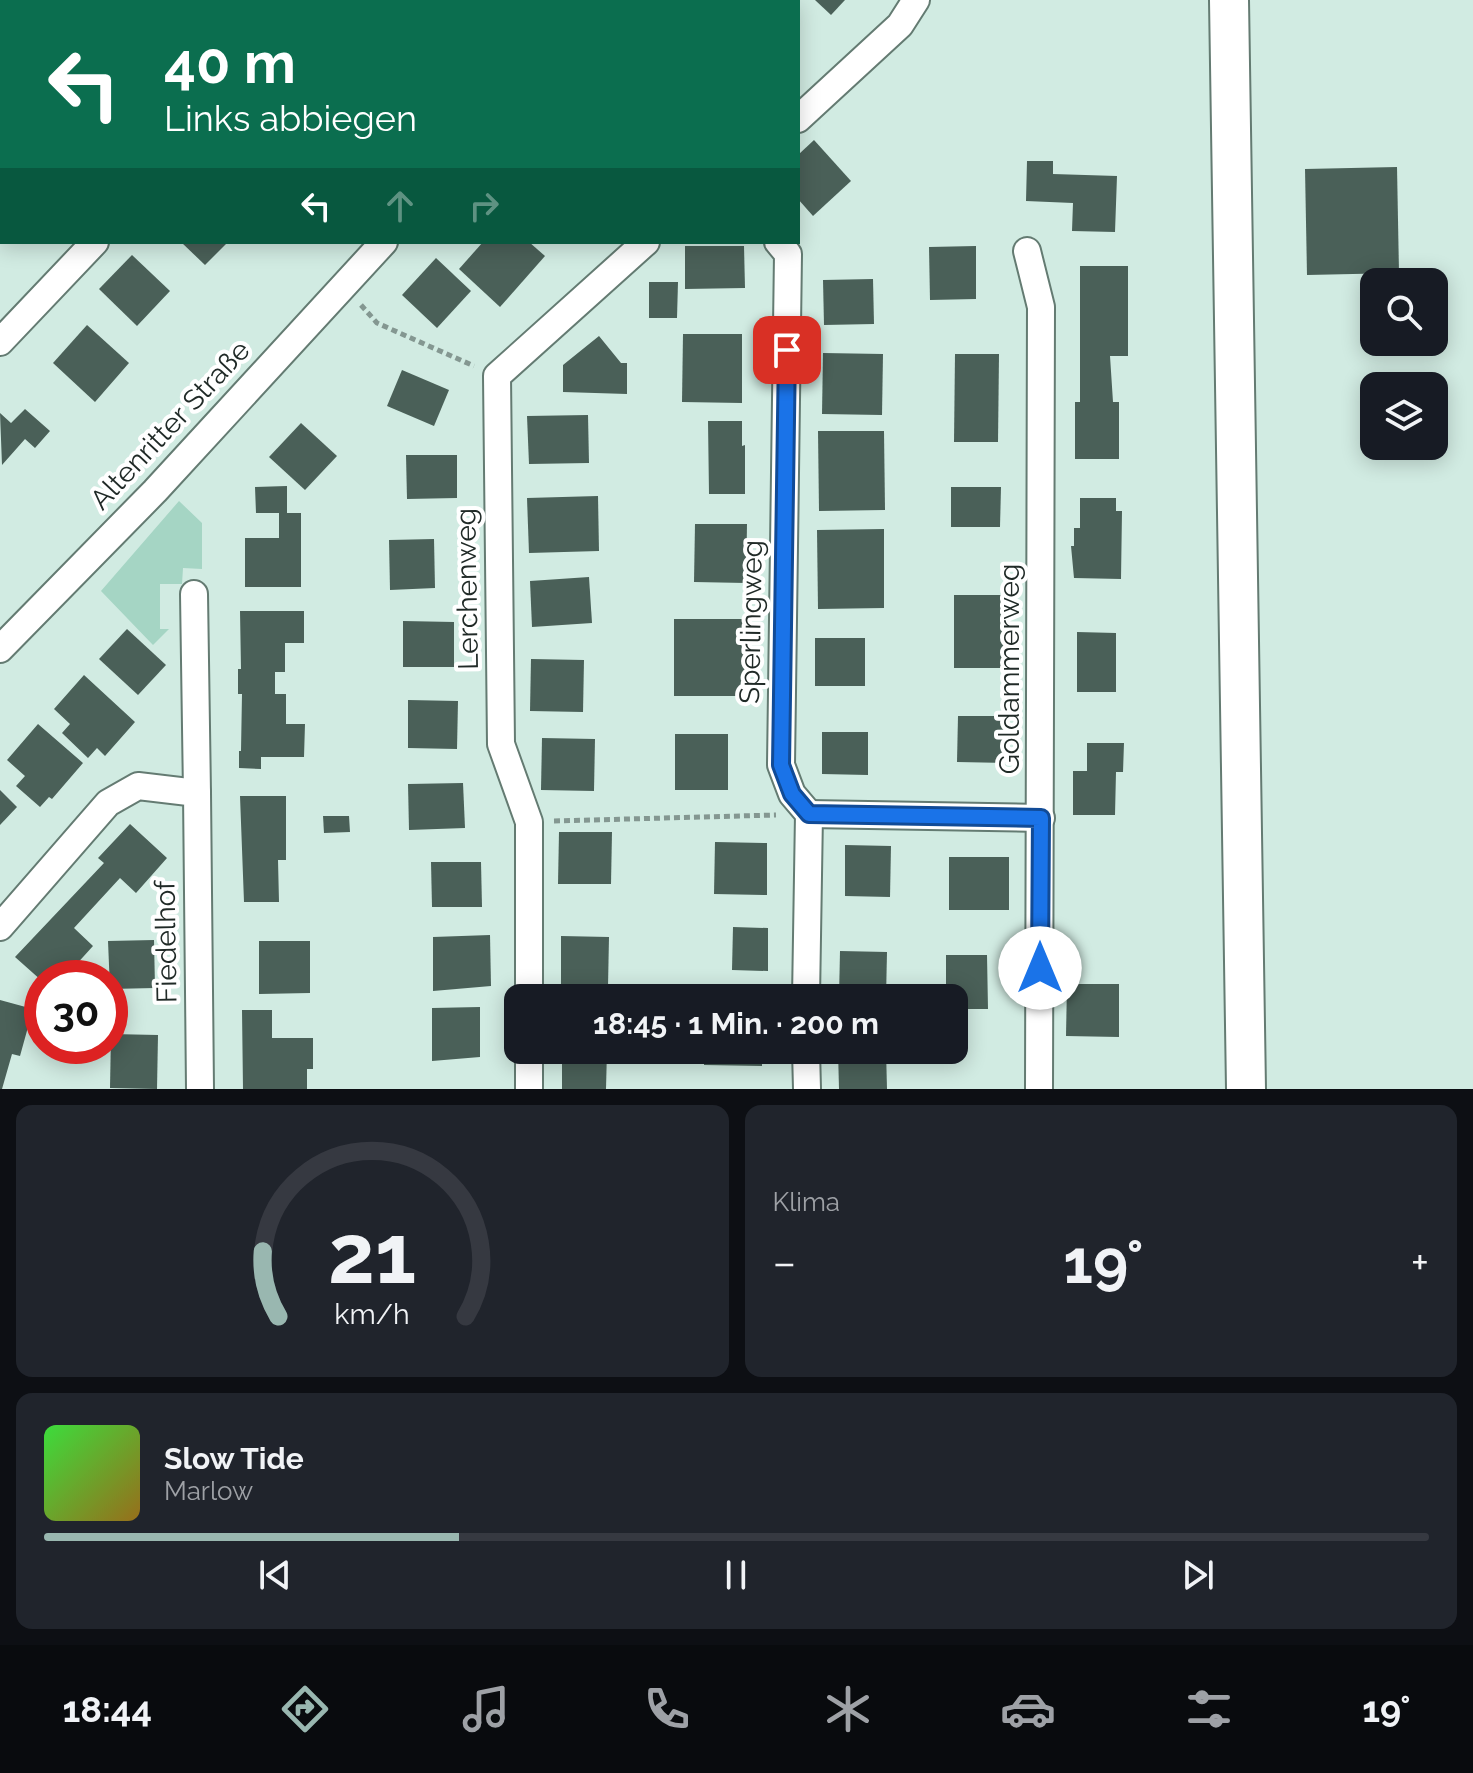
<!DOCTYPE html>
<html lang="de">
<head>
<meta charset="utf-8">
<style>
	:root { --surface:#171b24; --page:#20242c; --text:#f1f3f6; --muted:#9ea1a6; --line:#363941; --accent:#99b7b0 }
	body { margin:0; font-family:Raleway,sans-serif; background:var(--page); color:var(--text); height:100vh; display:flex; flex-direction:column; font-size:30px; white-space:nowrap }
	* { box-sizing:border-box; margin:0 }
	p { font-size:26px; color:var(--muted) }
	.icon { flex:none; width:44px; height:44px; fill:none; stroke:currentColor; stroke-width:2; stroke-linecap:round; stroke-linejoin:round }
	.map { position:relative; height:1089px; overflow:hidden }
	.drawer { display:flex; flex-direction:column; gap:16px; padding:16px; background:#0d0f14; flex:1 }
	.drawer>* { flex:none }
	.banner { position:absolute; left:0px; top:0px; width:800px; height:244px; box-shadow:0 4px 20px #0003; background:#0b6e4f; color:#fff; overflow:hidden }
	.controls { position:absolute; left:1360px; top:268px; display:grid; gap:16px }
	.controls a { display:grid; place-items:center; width:88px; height:88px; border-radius:16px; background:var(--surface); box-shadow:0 4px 20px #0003; font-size:40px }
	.speed { position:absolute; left:24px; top:960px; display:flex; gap:16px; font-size:40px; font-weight:700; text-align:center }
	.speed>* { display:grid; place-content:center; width:104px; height:104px; border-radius:50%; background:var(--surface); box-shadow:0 4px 20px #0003; line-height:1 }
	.speed .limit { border:12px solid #d22; background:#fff; color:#111 }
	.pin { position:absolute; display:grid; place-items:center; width:68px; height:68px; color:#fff; margin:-34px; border-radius:16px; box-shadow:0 4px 12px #0006 }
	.me { position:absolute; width:88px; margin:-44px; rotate:0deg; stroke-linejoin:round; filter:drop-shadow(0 0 6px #0008) }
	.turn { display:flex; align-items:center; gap:28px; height:168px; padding:0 32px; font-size:36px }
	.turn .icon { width:104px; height:104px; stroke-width:2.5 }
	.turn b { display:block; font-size:56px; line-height:68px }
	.lanes { display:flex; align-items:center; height:76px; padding:0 32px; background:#0003; justify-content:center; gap:40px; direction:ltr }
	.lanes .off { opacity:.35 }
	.big { font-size:60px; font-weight:700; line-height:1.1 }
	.drawer .widget { flex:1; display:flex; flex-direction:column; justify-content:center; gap:12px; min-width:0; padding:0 28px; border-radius:16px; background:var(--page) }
	.drawer .dial { align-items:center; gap:0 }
	.dial svg { height:208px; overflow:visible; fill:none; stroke:var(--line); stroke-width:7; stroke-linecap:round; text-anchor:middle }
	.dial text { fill:var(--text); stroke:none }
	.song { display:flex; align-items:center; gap:24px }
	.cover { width:96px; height:96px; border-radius:12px; background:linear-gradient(135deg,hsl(120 70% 55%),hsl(40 70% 35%)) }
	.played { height:8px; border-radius:4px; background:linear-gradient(90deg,var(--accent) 30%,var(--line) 30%) }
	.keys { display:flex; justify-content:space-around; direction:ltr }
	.heat { display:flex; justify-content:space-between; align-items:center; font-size:44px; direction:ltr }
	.drawer .tiles { flex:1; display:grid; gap:16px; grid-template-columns:1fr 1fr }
	.widget:last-child { grid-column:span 2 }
	.trip { position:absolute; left:504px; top:984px; width:464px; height:80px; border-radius:16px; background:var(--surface); box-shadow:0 4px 20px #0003; font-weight:700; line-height:80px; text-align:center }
	.tab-bar { display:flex; height:128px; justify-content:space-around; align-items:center; background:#090b0e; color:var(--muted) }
	.tab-bar .icon { width:56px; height:56px }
	.tab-bar .selected { color:var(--accent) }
	.tab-bar b { font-size:36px; color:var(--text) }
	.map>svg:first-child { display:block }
	.green { fill:#a5d5c4 }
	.building { fill:#4a6058 }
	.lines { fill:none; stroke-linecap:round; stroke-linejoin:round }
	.street-casing { stroke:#647b72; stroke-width:30 }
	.secondary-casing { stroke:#647b72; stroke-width:42 }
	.path { stroke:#849791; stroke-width:5; stroke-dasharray:6 4; stroke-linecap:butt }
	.street { stroke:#fff; stroke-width:26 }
	.secondary { stroke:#fff; stroke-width:38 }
	.route-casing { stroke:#114b97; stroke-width:20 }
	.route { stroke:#1a73e8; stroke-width:14 }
	.labels { text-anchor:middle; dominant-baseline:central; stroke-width:8; stroke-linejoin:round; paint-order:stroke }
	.street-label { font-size:28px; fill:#202a27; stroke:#fff }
</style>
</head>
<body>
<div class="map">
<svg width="1473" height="1089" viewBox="0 0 1473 1089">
	<rect width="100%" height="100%" fill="#d1ebe2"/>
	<path class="green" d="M179,501L202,523V569L183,568L182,584H160V629H169L153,645L101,591Z"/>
	<g class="building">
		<path d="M815,0H845L831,15Z"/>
		<path d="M814,140L851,181L813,216L798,199V155Z"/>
		<path d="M1027,161H1053V174L1117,176L1115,232L1072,231L1073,203L1026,201Z"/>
		<path d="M1397,167L1399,273L1307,275L1305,169Z"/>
		<path d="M181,242H228L205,265Z"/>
		<path d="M483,242H529L545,256L500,307L459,269Z"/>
		<path d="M685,246H744L745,288L685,289Z"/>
		<path d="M976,246V299L930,300L929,247Z"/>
		<path d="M132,255L170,291L137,326L99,289Z"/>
		<path d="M436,258L471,291L437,328L402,295Z"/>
		<path d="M1080,266H1128V356H1110L1113,402H1119V459H1075V402H1080Z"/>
		<path d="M873,279L874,324L824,325L823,280Z"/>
		<path d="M649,282H678L677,318H649Z"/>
		<path d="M87,325L129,363L95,402L53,363Z"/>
		<path d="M683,334H742V403L682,402Z"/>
		<path d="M599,336L621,363H627V394L563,392V365Z"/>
		<path d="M823,353L883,354L882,415L822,414Z"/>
		<path d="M955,354H999L998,442H954Z"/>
		<path d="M402,370L449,390L434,426L387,406Z"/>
		<path d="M25,409L50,431L35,448L25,439L2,465L0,413L11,423Z"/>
		<path d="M588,415L589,463L529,464L527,416Z"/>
		<path d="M708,421H742V446L745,445V494H709Z"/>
		<path d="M301,423L337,456L305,490L269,457Z"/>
		<path d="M818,431H884L885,510L819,511Z"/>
		<path d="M406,455H457V498L407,499Z"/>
		<path d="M287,486V513H301V587H245V538H279V513H256L255,487Z"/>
		<path d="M951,487H1001L1000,527H951Z"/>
		<path d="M598,496L599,551L529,553L527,498Z"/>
		<path d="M1080,498H1116V511H1122L1121,579L1074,578L1071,546H1074V528H1080Z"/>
		<path d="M695,524H747L746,583L694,582Z"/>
		<path d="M884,529V608L818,609L817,530Z"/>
		<path d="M434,539L435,588L390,590L389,540Z"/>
		<path d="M589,577L592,623L532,627L530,581Z"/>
		<rect x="954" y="595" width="54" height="73"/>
		<path d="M240,611H304V643H285V672H275V694H286V724H305L304,757H261V769L239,768V751H241L242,694H238V669H241Z"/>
		<rect x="674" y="619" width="71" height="77"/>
		<path d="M403,621L454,622V667H403Z"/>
		<path d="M127,629L166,665L138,695L99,659Z"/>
		<path d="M1077,632L1116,633V692H1077Z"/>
		<rect x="815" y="638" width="50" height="48"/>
		<path d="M531,659L584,660L583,712L530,711Z"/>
		<path d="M84,675L135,722L105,756L97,748L88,758L62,733L70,724L54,709Z"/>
		<path d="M408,700L458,701L457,749L408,748Z"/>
		<path d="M958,716H1009L1008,763L957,762Z"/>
		<path d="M38,724L83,763L52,799L49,797L40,807L16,786L25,776L7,760Z"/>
		<path d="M822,732H868V775L822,774Z"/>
		<rect x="675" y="734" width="53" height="56"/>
		<path d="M542,738L595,739L594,791L541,790Z"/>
		<path d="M1087,743H1124L1123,772H1116L1115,815H1073V771H1087Z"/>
		<path d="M463,783L465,828L409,830L408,784Z"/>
		<path d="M0,790L17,807L0,825Z"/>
		<path d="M240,796H286V860H278L279,902H244Z"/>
		<path d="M323,816H349L350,832L324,833Z"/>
		<path d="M130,824L167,858L136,893L120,878L74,928L93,946L64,978H42V981L15,957L104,863L98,858Z"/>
		<path d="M559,832H612L611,884H558Z"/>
		<path d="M715,842L767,843V895L714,894Z"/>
		<path d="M845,845L891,846L890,897L845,896Z"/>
		<rect x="949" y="857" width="60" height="53"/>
		<path d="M431,862H481L482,907H432Z"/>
		<path d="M733,927L768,928V971L732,970Z"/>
		<path d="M490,935L491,986L433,991V937Z"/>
		<path d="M561,936L609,937L608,986H561Z"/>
		<path d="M154,940L155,988L110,989L108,941Z"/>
		<path d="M259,941H310V993L259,994Z"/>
		<path d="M840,951L887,952L886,998H839Z"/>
		<path d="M946,955H987L988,1009H954V998H946Z"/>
		<path d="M1067,984H1119V1037L1066,1036Z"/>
		<path d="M0,1000L33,1009L20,1056L12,1054L2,1089H0Z"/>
		<path d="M480,1007V1057L432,1061V1008Z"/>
		<path d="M242,1010H272V1038H313V1069H307V1089H243Z"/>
		<path d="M111,1034L158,1035L157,1089L110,1088Z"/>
		<path d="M562,1050H607L606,1089H562Z"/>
		<path d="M704,1050H762V1066L704,1065Z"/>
		<path d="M838,1050H886L887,1089H839Z"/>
	</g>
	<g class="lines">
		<g class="street-casing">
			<g id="street">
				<path d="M26,0L29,2"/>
				<path d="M601,2L602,0"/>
				<path d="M798,119L900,25L916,0"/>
				<path d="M778,242L788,254L781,765L792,794L809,814L806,998"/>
				<path d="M1027,251L1041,307L1039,1089"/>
				<path d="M0,342L95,242"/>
				<path d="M194,594L197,793"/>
				<path d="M0,649L155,491L384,242"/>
				<path d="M809,814L1041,818"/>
				<path d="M0,927L108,803L138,786L197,793L200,1089"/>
				<path d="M529,998V822L501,744L497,376L646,242"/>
				<path d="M529,1050V1089"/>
				<path d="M806,1050L807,1089"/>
			</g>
		</g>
		<g class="secondary-casing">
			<path id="secondary" d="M1229,0L1246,1089"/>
		</g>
		<g class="path">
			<path d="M361,305L377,323L474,366"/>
			<path d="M554,821L776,815"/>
		</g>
		<use href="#street" class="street"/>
		<use href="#secondary" class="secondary"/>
	</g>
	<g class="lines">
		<g class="route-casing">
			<path id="route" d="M787,350L781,765L792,794L809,814L1041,818L1040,968"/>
		</g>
		<use href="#route" class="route"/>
	</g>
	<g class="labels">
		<g class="street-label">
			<text transform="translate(170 425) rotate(-47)">Altenritter Straße</text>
			<text transform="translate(467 589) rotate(-91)">Lerchenweg</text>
			<text transform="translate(751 622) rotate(-89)">Sperlingweg</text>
			<text transform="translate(1009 669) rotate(-90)">Goldammerweg</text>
			<text transform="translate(166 942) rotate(-91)">Fiedelhof</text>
		</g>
	</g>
</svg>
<div class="controls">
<a><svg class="icon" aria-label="search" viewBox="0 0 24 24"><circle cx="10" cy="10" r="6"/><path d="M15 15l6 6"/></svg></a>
<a><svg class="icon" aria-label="layers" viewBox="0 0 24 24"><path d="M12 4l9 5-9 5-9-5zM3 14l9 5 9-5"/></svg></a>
</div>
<div class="speed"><div class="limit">30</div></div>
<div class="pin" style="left:787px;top:350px;background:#d93025"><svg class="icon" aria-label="arrive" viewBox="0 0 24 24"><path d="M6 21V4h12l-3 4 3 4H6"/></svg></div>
<svg class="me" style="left:1040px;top:968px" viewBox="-20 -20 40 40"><circle r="19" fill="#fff"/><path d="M0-13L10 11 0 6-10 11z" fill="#1a73e8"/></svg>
<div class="trip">18:45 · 1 Min. · 200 m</div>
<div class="banner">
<div class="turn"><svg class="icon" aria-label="left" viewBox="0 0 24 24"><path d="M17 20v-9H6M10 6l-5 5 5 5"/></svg><div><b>40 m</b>Links abbiegen</div></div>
<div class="lanes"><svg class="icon" aria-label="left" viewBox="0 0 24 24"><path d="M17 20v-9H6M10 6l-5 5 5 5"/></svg><svg class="icon off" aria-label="ahead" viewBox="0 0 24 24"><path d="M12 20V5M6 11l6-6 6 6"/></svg><svg class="icon off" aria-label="right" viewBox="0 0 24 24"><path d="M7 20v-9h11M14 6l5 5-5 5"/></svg></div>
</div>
</div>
<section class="drawer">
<div class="tiles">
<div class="widget dial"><svg viewBox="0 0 100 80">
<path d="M14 69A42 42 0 1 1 86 69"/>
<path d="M14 69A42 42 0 0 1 8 44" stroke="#99b7b0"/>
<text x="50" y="56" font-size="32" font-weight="700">21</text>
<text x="50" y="72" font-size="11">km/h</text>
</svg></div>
<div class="widget"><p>Klima</p>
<div class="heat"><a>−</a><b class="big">19°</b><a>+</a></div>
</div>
<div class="widget">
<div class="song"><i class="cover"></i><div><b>Slow Tide</b><p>Marlow</p></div></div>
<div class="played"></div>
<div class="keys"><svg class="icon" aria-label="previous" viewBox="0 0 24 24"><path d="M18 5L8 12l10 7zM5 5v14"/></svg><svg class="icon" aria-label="pause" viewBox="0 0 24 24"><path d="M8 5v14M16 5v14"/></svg><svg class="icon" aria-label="next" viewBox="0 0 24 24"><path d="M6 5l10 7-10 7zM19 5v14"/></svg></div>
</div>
</div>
</section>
<nav class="tab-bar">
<b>18:44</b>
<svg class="icon selected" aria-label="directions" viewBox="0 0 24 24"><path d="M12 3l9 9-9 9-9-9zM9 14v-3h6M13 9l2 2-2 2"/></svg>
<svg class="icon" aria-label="music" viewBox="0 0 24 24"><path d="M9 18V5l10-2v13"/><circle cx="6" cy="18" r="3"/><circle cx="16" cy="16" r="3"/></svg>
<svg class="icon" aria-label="phone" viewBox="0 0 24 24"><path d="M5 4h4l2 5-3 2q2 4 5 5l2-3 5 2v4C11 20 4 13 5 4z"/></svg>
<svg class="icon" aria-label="climate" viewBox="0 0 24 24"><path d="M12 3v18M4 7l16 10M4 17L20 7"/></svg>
<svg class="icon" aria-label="car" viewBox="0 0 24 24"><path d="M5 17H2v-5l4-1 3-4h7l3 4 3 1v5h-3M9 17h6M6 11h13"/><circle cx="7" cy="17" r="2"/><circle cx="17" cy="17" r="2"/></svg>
<svg class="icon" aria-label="filters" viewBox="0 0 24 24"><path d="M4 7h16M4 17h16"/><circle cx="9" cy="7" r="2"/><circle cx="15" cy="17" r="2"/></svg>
<b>19°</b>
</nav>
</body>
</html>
